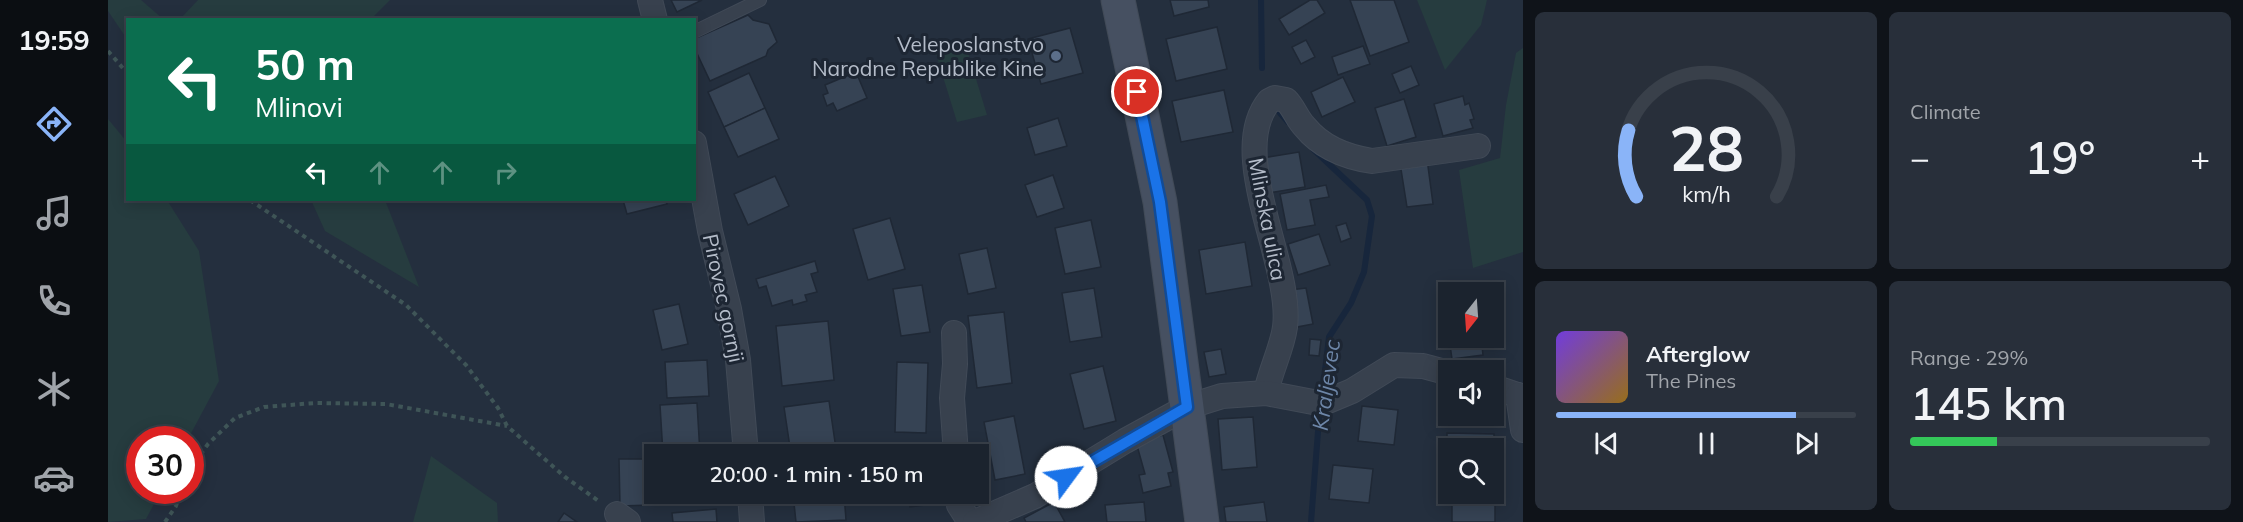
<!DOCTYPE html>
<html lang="en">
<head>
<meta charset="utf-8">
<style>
	:root { --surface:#1b232e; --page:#282f3a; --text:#f1f3f6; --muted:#a0a4aa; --line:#39404a; --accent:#8ab4f8 }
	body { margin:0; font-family:Mulish,sans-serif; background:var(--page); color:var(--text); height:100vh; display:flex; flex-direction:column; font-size:22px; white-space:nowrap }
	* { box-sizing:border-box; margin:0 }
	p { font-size:20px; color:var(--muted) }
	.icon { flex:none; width:33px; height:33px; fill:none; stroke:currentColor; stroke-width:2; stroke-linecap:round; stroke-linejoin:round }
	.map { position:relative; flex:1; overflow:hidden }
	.side { display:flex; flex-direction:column; gap:12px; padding:12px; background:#0f1319; width:720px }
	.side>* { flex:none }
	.guide { position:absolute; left:18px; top:18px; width:570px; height:183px; border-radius:0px; box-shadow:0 3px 15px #0003,0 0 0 2px var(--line); background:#0b6e4f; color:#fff; overflow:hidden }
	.needle { width:39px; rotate:197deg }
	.fabs { position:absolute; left:1330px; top:282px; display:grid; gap:12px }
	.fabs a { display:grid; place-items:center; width:66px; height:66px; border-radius:0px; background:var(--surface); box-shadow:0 3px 15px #0003,0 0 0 2px var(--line); font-size:30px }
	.speed { position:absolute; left:18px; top:426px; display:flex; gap:12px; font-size:30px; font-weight:700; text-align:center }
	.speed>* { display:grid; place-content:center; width:78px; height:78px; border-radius:50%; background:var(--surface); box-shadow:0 3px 15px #0003,0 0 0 2px var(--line); line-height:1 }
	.speed .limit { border:9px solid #d22; background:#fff; color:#111 }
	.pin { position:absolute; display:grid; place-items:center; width:51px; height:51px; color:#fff; margin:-26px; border:3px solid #fff; border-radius:50%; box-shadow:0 2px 6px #0007 }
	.me { position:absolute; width:66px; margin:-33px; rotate:59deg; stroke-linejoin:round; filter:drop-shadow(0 0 4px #0008) }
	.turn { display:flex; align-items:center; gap:21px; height:126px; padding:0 30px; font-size:27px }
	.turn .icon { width:78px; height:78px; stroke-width:2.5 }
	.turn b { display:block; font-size:42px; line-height:51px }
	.lanes { display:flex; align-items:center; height:57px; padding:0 30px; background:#0003; justify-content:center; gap:30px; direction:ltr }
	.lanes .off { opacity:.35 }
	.big { font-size:45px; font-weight:600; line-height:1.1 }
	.side .card { flex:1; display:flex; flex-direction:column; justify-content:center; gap:9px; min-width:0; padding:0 21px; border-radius:9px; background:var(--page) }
	.side .dial { align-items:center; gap:0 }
	.dial svg { height:156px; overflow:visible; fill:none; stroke:var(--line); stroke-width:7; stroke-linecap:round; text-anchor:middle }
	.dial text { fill:var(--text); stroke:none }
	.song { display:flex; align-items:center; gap:18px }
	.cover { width:72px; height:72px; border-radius:9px; background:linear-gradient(135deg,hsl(260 70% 55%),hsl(40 70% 35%)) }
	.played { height:6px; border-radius:3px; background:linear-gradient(90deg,var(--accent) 80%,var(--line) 80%) }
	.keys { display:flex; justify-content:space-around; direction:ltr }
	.heat { display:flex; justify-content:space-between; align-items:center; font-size:33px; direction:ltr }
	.charge { height:9px; border-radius:4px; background:linear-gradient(90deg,#34c759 29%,var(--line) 0) }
	.side .tiles { flex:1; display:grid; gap:12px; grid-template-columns:repeat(2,1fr) }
	.trip { position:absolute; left:536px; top:444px; width:345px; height:60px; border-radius:0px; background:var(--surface); box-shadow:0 3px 15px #0003,0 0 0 2px var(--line); font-weight:600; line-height:60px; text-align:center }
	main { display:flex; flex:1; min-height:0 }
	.tab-bar { display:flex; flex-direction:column; width:108px; justify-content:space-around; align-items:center; background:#0b0e12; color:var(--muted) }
	.tab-bar .icon { width:42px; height:42px }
	.tab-bar .on { color:var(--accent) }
	.tab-bar b { font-size:27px; color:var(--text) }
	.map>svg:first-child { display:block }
	.green { fill:#263c3f }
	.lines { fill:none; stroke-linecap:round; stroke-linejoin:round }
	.stream { stroke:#17263c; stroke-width:6 }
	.building { fill:#364354; stroke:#1f2835; stroke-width:1.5 }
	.service-casing { stroke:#414a57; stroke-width:14 }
	.minor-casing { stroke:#414a57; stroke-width:26 }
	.secondary-casing { stroke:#414a57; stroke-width:35 }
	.path { stroke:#3f5557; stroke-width:4; stroke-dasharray:4.5 4.5; stroke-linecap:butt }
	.service { stroke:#38414e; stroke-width:12 }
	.minor { stroke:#38414e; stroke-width:24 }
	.secondary { stroke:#465061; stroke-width:33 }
	.route-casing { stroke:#114b97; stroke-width:15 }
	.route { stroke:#1a73e8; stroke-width:10 }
	.service-dot { fill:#5c6f8a; stroke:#1d2633; stroke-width:2 }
	.labels { text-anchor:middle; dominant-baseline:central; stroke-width:6; stroke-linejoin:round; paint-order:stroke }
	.poi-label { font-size:21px; fill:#b4bcc9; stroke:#1d2633; text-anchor:end }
	.street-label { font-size:21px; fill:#b4bcc9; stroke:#1d2633 }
	.water-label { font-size:22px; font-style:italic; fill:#6d86a8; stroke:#1d2633 }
</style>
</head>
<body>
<main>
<nav class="tab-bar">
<b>19:59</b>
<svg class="icon on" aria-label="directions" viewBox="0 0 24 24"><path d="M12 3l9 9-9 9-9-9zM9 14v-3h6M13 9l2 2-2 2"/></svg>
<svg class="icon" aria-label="music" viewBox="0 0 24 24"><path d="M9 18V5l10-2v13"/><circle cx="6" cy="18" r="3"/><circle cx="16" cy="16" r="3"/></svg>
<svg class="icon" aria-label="phone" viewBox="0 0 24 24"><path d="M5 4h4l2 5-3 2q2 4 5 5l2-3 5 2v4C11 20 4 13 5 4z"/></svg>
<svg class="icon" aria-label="climate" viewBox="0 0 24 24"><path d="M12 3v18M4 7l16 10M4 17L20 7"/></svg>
<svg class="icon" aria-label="car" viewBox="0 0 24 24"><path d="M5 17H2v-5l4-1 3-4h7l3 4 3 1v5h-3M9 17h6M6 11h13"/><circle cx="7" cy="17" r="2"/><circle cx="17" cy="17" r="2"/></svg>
</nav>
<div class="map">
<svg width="1415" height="522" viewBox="0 0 1415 522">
	<rect width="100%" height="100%" fill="#242f3e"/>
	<g class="green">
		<path d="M0,0H33L55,19L20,20L19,39L0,11Z"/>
		<path d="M90,0H282L263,19H72Z"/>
		<path d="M1309,0H1379L1373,25L1337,70Z"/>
		<path d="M858,46L879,115L849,122L828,54Z"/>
		<path d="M1415,48V252L1365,268L1351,170L1392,158L1398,105L1408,53Z"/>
		<path d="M0,119L19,142L20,200H59L91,251L111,381L80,439L32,440V490L53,491L38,519L0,522Z"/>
		<path d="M203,200H277L311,287L217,231Z"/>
		<path d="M323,456L389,503L390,522H305Z"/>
	</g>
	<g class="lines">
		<g class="stream">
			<path d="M1153,0L1154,68"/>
			<path d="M1172,113L1180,122"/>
			<path d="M1205,149L1259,200L1264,216L1256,272L1243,303L1221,337L1214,396"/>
			<path d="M1203,522L1212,406"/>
		</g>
	</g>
	<g class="building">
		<path d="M563,0H594L569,12Z"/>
		<path d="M1062,0H1100L1101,7L1066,16Z"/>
		<path d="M1202,0H1209L1217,13L1181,35L1171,19Z"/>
		<path d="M1242,0H1286L1301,42L1262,56Z"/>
		<path d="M640,15L645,20L661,24L669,42L660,50L658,56L602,81L586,47V39Z"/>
		<path d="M1109,27L1119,69L1068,81L1058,39Z"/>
		<path d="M962,28L975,73L933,84L920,39Z"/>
		<path d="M1198,40L1207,57L1193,64L1184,47Z"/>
		<path d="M1255,46L1262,64L1230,75L1224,57Z"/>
		<path d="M1303,66L1311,85L1292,93L1284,74Z"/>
		<path d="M748,72L759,98L729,111L725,103L719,106L715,95L720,93L717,85Z"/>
		<path d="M641,73L657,108L616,127L600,92Z"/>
		<path d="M1235,77L1247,102L1214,117L1203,92Z"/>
		<path d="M1116,90L1125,132L1073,142L1064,101Z"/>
		<path d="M1355,96L1357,105L1361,103L1366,119L1362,120L1365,128L1335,136L1326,104Z"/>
		<path d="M1296,99L1308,137L1279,146L1267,108Z"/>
		<path d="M657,108L671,139L630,157L616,127Z"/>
		<path d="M950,118L959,146L927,155L919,128Z"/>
		<path d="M1191,152L1197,187L1161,193L1154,158Z"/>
		<path d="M1319,159L1325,204L1299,207L1292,163Z"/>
		<path d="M945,175L956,208L929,217L917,185Z"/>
		<path d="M667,176L681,206L640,225L626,194Z"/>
		<path d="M1218,185L1221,197L1202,200L1207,225L1179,230L1172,194Z"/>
		<path d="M515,200H558L559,204L519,214Z"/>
		<path d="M782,218L797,269L760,280L745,229Z"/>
		<path d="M983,220L993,267L957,274L947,228Z"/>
		<path d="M1238,223L1243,238L1233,242L1228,226Z"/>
		<path d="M1211,234L1222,265L1190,275L1180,244Z"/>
		<path d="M1137,242L1144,286L1098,294L1091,250Z"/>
		<path d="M879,248L888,288L860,294L851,254Z"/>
		<path d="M707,261L710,272L703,274L709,292L697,295L699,301L685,305L684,300L664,306L658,286L651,288L648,279Z"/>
		<path d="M814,285L822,332L793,336L785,289Z"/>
		<path d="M1366,287L1367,292H1341V334L1336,290Z"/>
		<path d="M986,288L994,337L962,342L954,293Z"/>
		<path d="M1198,288L1205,324L1189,327L1182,290Z"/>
		<path d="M571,304L580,344L554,350L545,310Z"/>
		<path d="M896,312L904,383L869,388L860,316Z"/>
		<path d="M720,321L726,380L674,386L668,326Z"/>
		<path d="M1341,338H1373L1375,355L1344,359Z"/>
		<path d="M1202,339L1213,340L1211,356L1201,355Z"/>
		<path d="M1113,349L1118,374L1101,377L1096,352Z"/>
		<path d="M599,360L601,396L559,398L557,362Z"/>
		<path d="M789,362L820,363L818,433L787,432Z"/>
		<path d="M995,366L1008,421L976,429L962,374Z"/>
		<path d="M721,401L728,449L683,454L676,407Z"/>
		<path d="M1386,401L1397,402L1396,423L1359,422V416H1386Z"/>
		<path d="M589,403L592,454H555L552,405Z"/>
		<path d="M1254,406L1290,410L1286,445L1250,441Z"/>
		<path d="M906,416L917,474L887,480L876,422Z"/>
		<path d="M1145,417L1149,467L1114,470L1110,419Z"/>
		<path d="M1339,433L1386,434V448H1341V476H1339Z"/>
		<path d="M1055,435L1065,472L1060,473L1063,486L1035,493L1031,475L1037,474L1028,442Z"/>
		<path d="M511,459H543L544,505L512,506Z"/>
		<path d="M1225,465L1265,469L1261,503L1221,499Z"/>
		<rect x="557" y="494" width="32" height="3"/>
		<path d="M685,494H736L738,520L688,522Z"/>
		<path d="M800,494H831L832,503L802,507Z"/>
		<path d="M1344,496L1387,497V522H1344Z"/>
		<path d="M946,502L957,522H918L916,518Z"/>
		<path d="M1036,502L1038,522H999L997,505Z"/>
		<path d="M1156,502L1159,522H1118L1116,507Z"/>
		<path d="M608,509L609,522H565L564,513Z"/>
		<path d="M456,513L469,522H450Z"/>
	</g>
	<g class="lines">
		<g class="service-casing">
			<path id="service" d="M586,32L652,0"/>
		</g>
		<g class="minor-casing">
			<g id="minor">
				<path d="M542,0L547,20"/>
				<path d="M586,143L602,231L621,309L630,360L638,454"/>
				<path d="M846,333L847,364L844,398L848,454"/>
				<path d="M1386,387L1415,397"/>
				<path d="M1158,393C1162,371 1174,349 1177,327C1185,265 1118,154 1161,101L1167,98L1178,100C1186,108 1189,119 1197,127C1214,148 1238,157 1264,161L1370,146"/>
				<path d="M1410,395L1415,430"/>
				<path d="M642,494L644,522"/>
				<path d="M851,494V505L862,522"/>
				<path d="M509,514L520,522"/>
				<path d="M867,522L927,496L1017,441L1079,407L1114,396L1158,393L1205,402L1220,401L1244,391L1286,365L1315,366L1341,373"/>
			</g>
		</g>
		<g class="secondary-casing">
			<path id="secondary" d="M1010,0L1052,202L1094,522"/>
		</g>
		<g class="path">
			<path d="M0,51L20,74"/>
			<path d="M142,200L298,305L358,365L390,408L399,426L457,477L492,502"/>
			<path d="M82,469L100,444L127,418L156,407L207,403L278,404L399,426"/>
			<path d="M57,522L68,506L73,490"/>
		</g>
		<use href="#service" class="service"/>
		<use href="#minor" class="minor"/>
		<use href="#secondary" class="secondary"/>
	</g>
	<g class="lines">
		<g class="route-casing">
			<path id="route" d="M958,477L1079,407L1052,202L1029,92"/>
		</g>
		<use href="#route" class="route"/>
	</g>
	<circle class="service-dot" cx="948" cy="56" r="6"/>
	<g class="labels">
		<g class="poi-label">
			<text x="936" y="44">Veleposlanstvo<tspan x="936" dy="24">Narodne Republike Kine</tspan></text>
		</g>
		<g class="street-label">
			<text transform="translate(1160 219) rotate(79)">Mlinska ulica</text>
			<text transform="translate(616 298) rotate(78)">Pirovec gornji</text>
		</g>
		<g class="water-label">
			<text transform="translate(1218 385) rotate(-82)">Kraljevec</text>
		</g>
	</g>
</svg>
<div class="fabs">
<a><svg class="needle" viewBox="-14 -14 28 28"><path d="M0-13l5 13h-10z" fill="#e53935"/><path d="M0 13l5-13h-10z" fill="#a0a4aa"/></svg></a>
<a><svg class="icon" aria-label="sound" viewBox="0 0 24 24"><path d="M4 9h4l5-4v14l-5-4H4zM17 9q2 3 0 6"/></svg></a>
<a><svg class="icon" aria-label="search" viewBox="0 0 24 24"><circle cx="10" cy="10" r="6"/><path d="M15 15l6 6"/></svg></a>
</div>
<div class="speed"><div class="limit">30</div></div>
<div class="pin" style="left:1029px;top:92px;background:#d93025"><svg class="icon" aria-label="arrive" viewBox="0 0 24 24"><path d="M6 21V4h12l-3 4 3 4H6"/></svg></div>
<svg class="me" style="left:958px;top:477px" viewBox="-20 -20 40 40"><circle r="19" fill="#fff"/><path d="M0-13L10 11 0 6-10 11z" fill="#1a73e8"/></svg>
<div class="trip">20:00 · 1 min · 150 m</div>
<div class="guide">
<div class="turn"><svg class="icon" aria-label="left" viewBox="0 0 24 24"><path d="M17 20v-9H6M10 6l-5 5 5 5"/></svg><div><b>50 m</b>Mlinovi</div></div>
<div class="lanes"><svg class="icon" aria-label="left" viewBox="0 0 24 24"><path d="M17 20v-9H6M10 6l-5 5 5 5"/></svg><svg class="icon off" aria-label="ahead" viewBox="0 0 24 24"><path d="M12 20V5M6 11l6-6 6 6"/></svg><svg class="icon off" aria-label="ahead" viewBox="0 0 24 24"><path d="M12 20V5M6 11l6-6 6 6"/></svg><svg class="icon off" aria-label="right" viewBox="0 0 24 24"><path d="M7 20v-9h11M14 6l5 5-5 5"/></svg></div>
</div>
</div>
<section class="side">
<div class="tiles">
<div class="card dial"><svg viewBox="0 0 100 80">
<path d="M14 69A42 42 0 1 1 86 69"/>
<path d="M14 69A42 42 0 0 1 10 35" stroke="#8ab4f8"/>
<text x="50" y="56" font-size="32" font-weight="700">28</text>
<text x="50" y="72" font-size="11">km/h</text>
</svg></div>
<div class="card"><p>Climate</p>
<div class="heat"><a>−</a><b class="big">19°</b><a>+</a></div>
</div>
<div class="card">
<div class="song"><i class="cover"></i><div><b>Afterglow</b><p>The Pines</p></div></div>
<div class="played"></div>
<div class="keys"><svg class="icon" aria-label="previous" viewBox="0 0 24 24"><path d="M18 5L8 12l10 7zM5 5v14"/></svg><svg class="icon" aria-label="pause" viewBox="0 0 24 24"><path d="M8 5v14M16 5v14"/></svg><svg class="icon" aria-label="next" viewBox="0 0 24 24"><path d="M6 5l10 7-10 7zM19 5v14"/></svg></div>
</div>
<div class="card"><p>Range · 29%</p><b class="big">145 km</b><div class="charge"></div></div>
</div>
</section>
</main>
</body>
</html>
